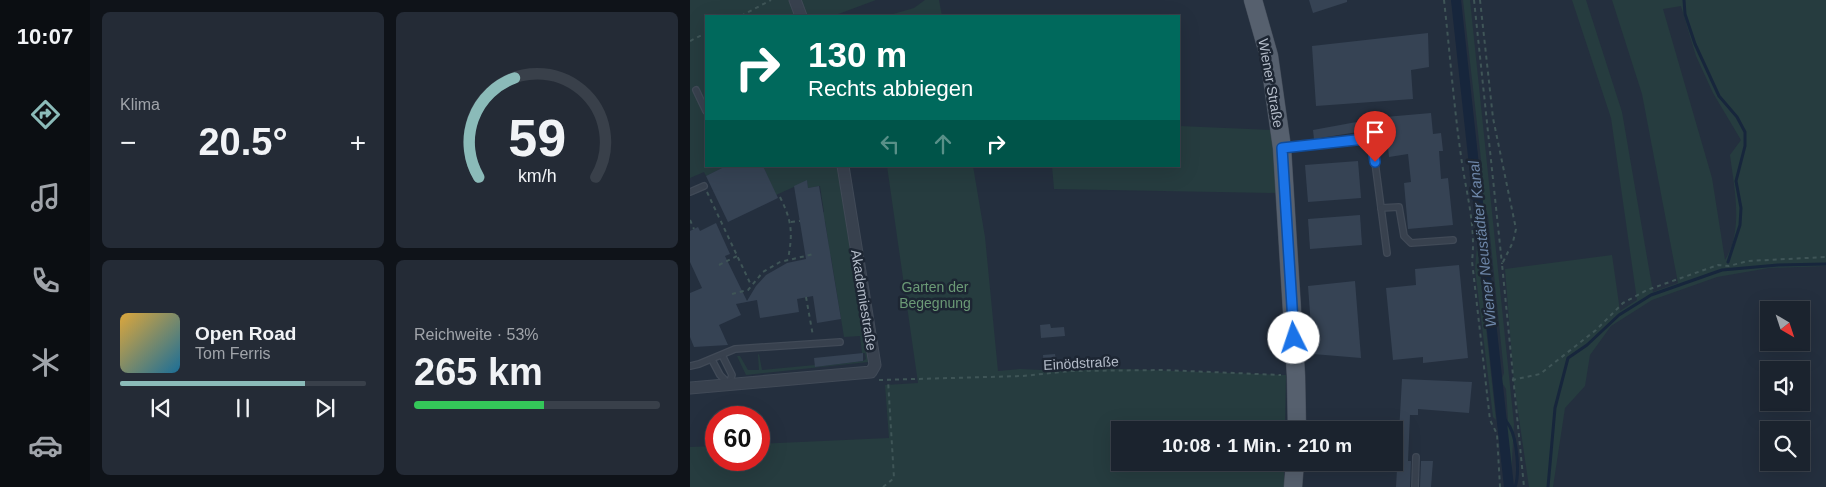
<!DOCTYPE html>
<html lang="de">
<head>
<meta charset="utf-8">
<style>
	:root { --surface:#1b232e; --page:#242b36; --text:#f1f3f6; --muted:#a0a4aa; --line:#39404a; --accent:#8bbbb9 }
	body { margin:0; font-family:Arial,sans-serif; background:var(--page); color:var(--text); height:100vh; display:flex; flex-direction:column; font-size:19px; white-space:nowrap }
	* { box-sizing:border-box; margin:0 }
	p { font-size:16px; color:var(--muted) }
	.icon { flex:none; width:28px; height:28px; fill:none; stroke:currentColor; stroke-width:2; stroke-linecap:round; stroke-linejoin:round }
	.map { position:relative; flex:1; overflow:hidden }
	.details { display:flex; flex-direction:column; gap:12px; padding:12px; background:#0f1319; width:600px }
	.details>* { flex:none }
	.guide { position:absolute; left:15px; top:15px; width:475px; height:152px; border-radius:0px; box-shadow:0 5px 20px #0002,0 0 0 1px var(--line); background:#00695c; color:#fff; overflow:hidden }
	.needle { width:32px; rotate:141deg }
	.tools { position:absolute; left:1070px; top:301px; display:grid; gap:10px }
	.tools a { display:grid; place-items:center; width:50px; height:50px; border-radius:0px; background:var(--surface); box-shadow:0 5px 20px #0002,0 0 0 1px var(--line); font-size:25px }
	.speed { position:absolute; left:15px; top:406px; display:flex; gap:10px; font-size:25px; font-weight:700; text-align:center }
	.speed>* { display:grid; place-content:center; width:65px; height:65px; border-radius:50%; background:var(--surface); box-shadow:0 5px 20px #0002,0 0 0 1px var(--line); line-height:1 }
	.speed .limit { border:8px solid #d22; background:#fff; color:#111 }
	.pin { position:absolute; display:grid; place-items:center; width:42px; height:42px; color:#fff; margin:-51px -21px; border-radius:50% 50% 50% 0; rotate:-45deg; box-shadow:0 0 5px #0007 }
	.pin .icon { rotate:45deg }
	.me { position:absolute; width:55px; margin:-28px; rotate:356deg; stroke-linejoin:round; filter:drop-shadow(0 0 4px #0008) }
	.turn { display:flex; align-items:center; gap:18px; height:105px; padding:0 20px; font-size:22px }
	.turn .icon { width:65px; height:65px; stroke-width:2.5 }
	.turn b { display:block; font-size:35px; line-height:42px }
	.lanes { display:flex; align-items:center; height:48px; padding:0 20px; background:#0003; justify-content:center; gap:25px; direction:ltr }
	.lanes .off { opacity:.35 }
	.big { font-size:38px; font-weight:700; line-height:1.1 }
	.details .card { flex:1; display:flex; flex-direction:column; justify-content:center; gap:8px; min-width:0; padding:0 18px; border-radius:8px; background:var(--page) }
	.details .dial { align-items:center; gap:0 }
	.dial svg { height:130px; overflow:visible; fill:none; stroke:var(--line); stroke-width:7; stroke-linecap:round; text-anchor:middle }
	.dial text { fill:var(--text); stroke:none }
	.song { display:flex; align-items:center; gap:15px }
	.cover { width:60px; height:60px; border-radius:8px; background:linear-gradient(135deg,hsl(40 70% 55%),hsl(200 70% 35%)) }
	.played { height:5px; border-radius:2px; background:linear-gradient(90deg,var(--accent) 75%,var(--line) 75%) }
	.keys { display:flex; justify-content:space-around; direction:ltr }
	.heat { display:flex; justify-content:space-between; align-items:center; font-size:28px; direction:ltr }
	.charge { height:8px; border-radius:4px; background:linear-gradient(90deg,#34c759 53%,var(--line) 0) }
	.details .tiles { flex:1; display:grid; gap:12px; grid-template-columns:repeat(2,1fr) }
	.trip { position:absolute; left:421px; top:421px; width:292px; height:50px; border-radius:0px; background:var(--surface); box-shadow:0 5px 20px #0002,0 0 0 1px var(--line); font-weight:700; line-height:50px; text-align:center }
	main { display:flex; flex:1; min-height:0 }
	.tab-bar { display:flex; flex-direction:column; width:90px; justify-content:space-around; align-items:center; background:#0b0e12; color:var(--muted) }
	.tab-bar .icon { width:35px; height:35px }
	.tab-bar .on { color:var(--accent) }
	.tab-bar b { font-size:22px; color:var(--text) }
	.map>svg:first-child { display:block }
	.green { fill:#263c3f; fill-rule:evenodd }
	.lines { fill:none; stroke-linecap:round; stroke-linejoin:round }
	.stream { stroke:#17263c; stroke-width:3 }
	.canal { stroke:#17263c; stroke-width:10 }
	.building { fill:#364354 }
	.lane-casing { stroke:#414a57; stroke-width:8 }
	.street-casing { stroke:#414a57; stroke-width:13 }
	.primary-casing { stroke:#414a57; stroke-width:19 }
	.path { stroke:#3f5557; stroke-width:2; stroke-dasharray:4 4; stroke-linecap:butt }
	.lane { stroke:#38414e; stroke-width:5.5 }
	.street { stroke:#38414e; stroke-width:11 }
	.primary { stroke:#56606e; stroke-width:18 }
	.route-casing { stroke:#114b97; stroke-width:12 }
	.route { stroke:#1a73e8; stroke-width:9 }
	.labels { text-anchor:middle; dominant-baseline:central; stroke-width:5; stroke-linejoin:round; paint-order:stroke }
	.street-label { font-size:14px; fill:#b4bcc9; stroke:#1d2633 }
	.park-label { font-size:14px; fill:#6b9a76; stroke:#1d2633 }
	.water-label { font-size:15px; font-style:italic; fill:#6d86a8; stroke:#1d2633 }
</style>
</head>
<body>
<main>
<nav class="tab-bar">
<b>10:07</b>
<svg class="icon on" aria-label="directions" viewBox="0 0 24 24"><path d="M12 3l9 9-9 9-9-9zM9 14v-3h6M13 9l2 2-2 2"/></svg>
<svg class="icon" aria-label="music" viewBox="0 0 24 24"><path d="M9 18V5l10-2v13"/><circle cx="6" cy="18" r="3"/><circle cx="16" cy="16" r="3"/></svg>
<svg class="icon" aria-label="phone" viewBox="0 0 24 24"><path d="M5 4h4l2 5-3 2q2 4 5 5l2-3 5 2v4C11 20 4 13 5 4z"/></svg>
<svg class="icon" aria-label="climate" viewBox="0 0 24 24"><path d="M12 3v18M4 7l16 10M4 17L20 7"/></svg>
<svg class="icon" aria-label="car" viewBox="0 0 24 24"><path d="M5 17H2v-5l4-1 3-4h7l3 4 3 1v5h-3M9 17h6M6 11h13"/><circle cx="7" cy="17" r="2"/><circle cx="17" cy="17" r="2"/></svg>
</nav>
<section class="details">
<div class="tiles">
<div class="card"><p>Klima</p>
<div class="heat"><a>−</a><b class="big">20.5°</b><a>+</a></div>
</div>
<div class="card dial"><svg viewBox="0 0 100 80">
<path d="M14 69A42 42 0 1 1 86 69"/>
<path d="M14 69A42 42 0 0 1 36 8" stroke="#8bbbb9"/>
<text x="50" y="56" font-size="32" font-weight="700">59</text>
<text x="50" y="72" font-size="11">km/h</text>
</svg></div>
<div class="card">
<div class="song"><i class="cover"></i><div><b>Open Road</b><p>Tom Ferris</p></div></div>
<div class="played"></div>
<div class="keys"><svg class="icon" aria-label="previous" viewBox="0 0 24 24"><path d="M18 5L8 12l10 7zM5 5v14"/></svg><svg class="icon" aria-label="pause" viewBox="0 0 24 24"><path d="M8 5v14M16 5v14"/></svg><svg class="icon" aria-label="next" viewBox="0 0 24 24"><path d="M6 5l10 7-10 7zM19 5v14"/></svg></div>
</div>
<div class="card"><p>Reichweite · 53%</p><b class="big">265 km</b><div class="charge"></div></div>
</div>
</section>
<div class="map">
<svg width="1136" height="487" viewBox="0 0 1136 487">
	<rect width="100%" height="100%" fill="#242f3e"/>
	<g class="green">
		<path d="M0,0H100L105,16H16V166H36L16,176L14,172L0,178Z"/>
		<path d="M111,0H186L143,16H116Z"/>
		<path d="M235,0H249L252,16H196L224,8Z"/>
		<path d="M773,0H780L824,424L821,479L815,431L818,419L816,389L811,381L814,373L798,215C787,200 786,185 792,168Z"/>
		<path d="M882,0H896L932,112L963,292L988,283L952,94L922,0H1136V266L1079,268L1027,277L962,300L921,326L900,355L895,386L875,408L863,487H839L824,384L815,269L922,255L930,311L947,300L921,118ZM991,6L1006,56L1023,93L1051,140L1040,155C1044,187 1054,230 1035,260L1022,178L973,9Z"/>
		<path d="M489,126L585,130L587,193L364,189L362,166H489Z"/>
		<path d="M73,166H147L178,362L56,375L47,356H50L58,370H69L68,355L69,354L72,370L125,365L126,367L173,361L176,359L175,353H172L170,336L154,337L141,257L136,248L139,247L135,221H132L130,213L134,212L130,186L118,188L117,181L86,195Z"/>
		<path d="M197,166H283L295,237L308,371L330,369L352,370L377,367L596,375L595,430H430V462L594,463V487H0V447L26,446V460H69V444L199,438L195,385L228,383Z"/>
		<path d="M787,245L806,420L803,417L785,269Z"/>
	</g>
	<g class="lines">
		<g class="stream">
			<path d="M994,0L995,14L1005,44L1029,96L1047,117L1055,132V146L1046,181L1051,208L1050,225L1038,262"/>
			<path d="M811,414C814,418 817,422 820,427C827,440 830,474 825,487"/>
			<path d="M858,487L865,408L878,358L897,345L929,315L961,295L1032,270L1088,265L1136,264"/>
		</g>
		<path class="canal" d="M766,0L819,487"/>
	</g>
	<g class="building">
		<path d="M619,0H657V2L623,13Z"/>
		<path d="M738,33L739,67L721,70L723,99L626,106L622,46Z"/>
		<path d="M741,113L743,134L751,133L753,151H749L751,179L758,178L763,225L718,229L714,183L721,182L718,154L699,157L695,117Z"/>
		<path d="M672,121L674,131L624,139L623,130Z"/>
		<path d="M668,161L671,198L618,202L615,165Z"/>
		<path d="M36,166H73L88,198L38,222L16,176Z"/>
		<path d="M117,180L118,188L129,186L151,319L127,323L123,296L107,299L109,312L70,318L67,300L46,304L51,315L29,325L38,345L4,347L0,337V293L12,288L0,262V231L8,227L10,231L26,223L40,254L35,256L57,301L66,286L76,275L97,263L116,259L104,186Z"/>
		<path d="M670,215L672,245L620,249L618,219Z"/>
		<path d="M769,265L778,358L733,363V357L703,360L696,288L726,285L725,269Z"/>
		<path d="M665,281L671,358L623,354L618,286Z"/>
		<path d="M360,324L361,328L374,327L375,336L351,338L350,325Z"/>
		<path d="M173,353V361L125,367L124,358Z"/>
		<path d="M365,354L367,367L354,368L353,355Z"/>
		<path d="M712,379L782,382L779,413L728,409V415H720L718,461H721L720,487H706Z"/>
		<path d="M731,461H743L741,487H730Z"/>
	</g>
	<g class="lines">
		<g class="lane-casing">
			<g id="lane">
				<path d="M6,90L16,111"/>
				<path d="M594,148L675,139L683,147L697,253"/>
				<path d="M0,192L14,186"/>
				<path d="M691,208L709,207L714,236L721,243L763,240"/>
				<path d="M22,360L30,375L39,384L42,375L32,355"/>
				<path d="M0,366L9,364L45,349L150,342"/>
				<path d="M725,487L726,457"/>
			</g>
		</g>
		<g class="street-casing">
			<g id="street">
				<path d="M105,0L111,16"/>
				<path d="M0,388L181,372L185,365L153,166"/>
			</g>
		</g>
		<g class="primary-casing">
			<g id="primary">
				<path d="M563,0L579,56L592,148L606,376L607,430"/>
				<path d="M603,487L605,462"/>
			</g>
		</g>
		<g class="path">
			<path d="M754,0C760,54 764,109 772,163C777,196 786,228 782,261L800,420L807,434L810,487"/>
			<path d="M784,0L812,264"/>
			<path d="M790,0L803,118L826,229L823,242L812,264L834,487"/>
			<path d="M51,16L81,0"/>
			<path d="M0,41L16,33"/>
			<path d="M17,192L61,285"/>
			<path d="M90,197C102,221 103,233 98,259"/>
			<path d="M0,220L4,229"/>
			<path d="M101,222L110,221"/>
			<path d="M29,265L47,256"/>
			<path d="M42,294L58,290L73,272L90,262L124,254"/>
			<path d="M116,297L123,336"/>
			<path d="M189,380L333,376L381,371L473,370L591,375"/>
			<path d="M822,380L850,374L906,330L933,303L957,290L1028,265L1039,266L1058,261L1136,257"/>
			<path d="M193,487L204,478L198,380"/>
		</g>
		<use href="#lane" class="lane"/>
		<use href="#street" class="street"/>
		<use href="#primary" class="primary"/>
	</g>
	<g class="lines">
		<g class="route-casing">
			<path id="route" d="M604,338L592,148L675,139L683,147L685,162"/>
		</g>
		<use href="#route" class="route"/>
	</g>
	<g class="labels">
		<g class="street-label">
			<text transform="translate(581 83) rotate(80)">Wiener Straße</text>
			<text transform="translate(174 300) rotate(81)">Akademiestraße</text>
			<text transform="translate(391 363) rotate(-3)">Einödstraße</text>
		</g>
		<g class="park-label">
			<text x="245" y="287">Garten der<tspan x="245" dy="16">Begegnung</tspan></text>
		</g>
		<g class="water-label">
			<text transform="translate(792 244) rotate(-96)">Wiener Neustädter Kanal</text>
		</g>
	</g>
</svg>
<div class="tools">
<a><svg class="needle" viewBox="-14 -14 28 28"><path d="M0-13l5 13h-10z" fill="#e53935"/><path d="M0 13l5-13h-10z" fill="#a0a4aa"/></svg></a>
<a><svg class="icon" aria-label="sound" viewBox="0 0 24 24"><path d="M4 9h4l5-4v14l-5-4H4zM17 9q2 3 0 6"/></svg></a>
<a><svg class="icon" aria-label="search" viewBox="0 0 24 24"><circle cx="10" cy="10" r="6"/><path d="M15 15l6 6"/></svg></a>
</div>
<div class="speed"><div class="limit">60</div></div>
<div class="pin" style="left:685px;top:162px;background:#d93025"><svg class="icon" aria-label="arrive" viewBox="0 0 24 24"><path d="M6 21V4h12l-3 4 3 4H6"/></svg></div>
<svg class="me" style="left:604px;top:338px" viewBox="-20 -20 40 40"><circle r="19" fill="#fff"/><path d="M0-13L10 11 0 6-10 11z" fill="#1a73e8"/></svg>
<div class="trip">10:08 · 1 Min. · 210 m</div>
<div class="guide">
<div class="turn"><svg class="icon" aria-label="right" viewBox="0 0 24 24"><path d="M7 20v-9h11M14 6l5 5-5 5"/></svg><div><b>130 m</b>Rechts abbiegen</div></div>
<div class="lanes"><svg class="icon off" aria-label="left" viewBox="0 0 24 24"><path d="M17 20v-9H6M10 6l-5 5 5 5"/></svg><svg class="icon off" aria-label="ahead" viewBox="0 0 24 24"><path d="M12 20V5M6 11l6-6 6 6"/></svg><svg class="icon" aria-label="right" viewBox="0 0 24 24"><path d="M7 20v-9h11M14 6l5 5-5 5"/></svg></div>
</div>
</div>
</main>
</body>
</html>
